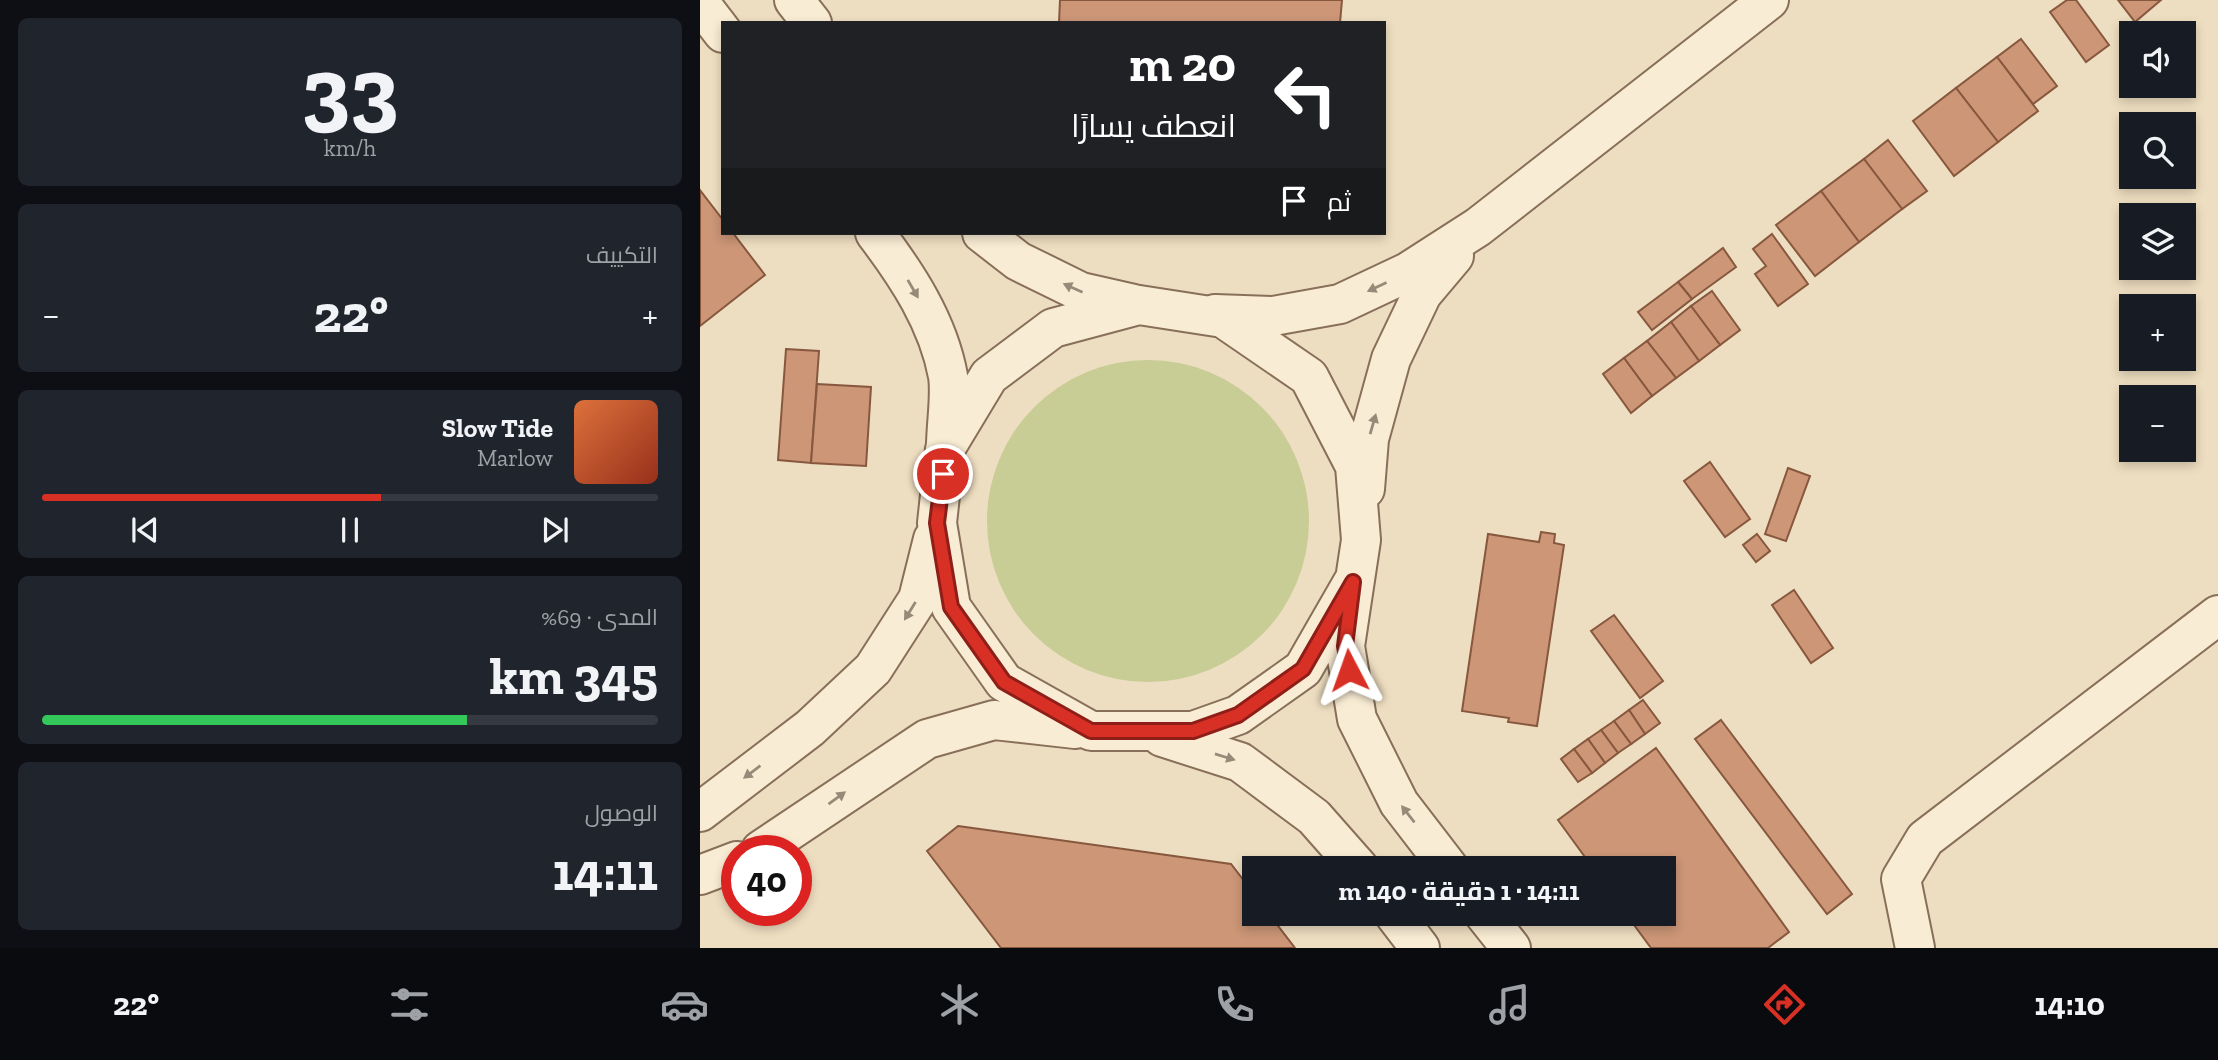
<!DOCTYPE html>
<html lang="ar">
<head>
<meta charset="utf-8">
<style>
	:root { --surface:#171b24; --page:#20242c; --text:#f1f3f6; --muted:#9ea1a6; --line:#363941; --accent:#d93025 }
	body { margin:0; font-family:"Zilla Slab",Cairo,serif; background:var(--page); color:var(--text); direction:rtl; height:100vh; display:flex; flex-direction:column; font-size:26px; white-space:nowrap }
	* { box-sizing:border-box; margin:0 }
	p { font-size:23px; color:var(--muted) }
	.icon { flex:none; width:38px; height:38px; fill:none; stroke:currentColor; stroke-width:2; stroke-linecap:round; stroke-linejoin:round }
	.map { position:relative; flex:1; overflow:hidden; direction:ltr }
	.details { display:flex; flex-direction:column; gap:18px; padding:18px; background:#0d0f14; width:700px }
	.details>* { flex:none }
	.top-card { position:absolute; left:21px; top:21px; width:665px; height:214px; border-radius:0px; box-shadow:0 4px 10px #0003; direction:rtl; background:#202124; color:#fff; overflow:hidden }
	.tools { position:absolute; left:1419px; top:21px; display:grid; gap:14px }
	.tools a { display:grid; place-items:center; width:77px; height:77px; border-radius:0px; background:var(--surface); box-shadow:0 4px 10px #0003; font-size:35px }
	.speed { position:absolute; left:21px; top:835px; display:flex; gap:14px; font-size:35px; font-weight:700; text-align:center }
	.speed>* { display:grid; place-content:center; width:91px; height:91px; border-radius:50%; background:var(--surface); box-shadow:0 4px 10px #0003; line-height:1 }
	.speed .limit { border:10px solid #d22; background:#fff; color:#111 }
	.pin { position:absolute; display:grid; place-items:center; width:60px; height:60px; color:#fff; margin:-30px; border:4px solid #fff; border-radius:50%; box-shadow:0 2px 7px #0007 }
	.me { position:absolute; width:77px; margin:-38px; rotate:356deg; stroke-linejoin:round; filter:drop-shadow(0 0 5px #0008) }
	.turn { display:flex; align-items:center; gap:24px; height:147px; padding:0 35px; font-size:32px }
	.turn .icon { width:91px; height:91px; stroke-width:2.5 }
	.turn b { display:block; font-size:49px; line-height:60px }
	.then { display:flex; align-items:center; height:66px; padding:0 35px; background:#0003; gap:14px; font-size:26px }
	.big { font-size:52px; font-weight:700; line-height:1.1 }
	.details .card { flex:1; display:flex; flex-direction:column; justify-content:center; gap:10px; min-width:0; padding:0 24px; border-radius:10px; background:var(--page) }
	.details .dial { align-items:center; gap:0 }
	.dial b { font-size:91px; line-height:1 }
	.song { display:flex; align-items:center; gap:21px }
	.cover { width:84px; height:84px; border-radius:10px; background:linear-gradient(135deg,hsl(20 70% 55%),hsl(10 70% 35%)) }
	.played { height:7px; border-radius:4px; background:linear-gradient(90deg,var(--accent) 55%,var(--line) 55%) }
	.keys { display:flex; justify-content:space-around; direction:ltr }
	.heat { display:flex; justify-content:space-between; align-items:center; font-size:38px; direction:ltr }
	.charge { height:10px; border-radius:5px; background:linear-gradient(90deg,#34c759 69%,var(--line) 0) }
	.trip { position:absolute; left:542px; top:856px; width:434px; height:70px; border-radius:0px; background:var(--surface); box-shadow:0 4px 10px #0003; font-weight:700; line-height:70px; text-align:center; direction:rtl }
	.tabs { display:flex; height:112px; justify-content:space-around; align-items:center; background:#090b0e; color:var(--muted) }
	.tabs .icon { width:49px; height:49px }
	.tabs .selected { color:var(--accent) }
	.tabs b { font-size:32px; color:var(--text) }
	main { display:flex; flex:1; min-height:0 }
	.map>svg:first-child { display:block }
	.green { fill:#c8cc95 }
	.building { fill:#cc9677; stroke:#87583e; stroke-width:2 }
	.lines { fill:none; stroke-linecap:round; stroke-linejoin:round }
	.minor-casing { stroke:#886f59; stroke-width:42 }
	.minor { stroke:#f9ecd4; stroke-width:38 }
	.oneway { fill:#988a78 }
	.route-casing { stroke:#8d1f18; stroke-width:18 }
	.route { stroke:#d93025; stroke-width:12 }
</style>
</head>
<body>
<main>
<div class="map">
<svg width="1518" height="948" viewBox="0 0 1518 948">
	<rect width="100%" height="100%" fill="#eedec1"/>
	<circle class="green" cx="448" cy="521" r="161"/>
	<g class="building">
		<path d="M360,0H642L640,23H359Z"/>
		<path d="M1367,0H1376L1409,45L1386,62L1350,12Z"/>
		<path d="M1418,0H1461L1435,22Z"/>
		<path d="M1321,39L1357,86L1333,104L1297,57Z"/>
		<path d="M1297,57L1338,111L1298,142L1256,88Z"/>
		<path d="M1256,88L1298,142L1254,176L1213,121Z"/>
		<path d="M1188,140L1227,191L1202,209L1164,159Z"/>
		<path d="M1164,159L1202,209L1159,242L1121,191Z"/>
		<path d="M0,190L23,220V233H33L65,275L0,326Z"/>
		<path d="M1121,191L1159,242L1115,276L1076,225Z"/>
		<path d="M1072,234L1108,284L1078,306L1055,274L1066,266L1053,249Z"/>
		<path d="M1023,248L1036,267L992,299L978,282Z"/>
		<path d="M978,282L992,299L952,330L938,312Z"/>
		<path d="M1012,291L1040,330L1020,345L991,306Z"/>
		<path d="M991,306L1020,345L999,361L971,322Z"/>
		<path d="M971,322L999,361L976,378L947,341Z"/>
		<path d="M947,341L976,378L952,396L924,358Z"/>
		<path d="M86,349L119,351L111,463L78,460Z"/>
		<path d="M924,358L952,396L931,413L903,374Z"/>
		<path d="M117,384L171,387L166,466L111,463Z"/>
		<path d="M1010,462L1050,519L1025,537L984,481Z"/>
		<path d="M1088,468L1110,476L1086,541L1065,534Z"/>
		<path d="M841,532L855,534L854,543L864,545L837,726L808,722L809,718L762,711L788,534L839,542Z"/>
		<path d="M1057,534L1070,551L1056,562L1043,545Z"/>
		<path d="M1094,590L1133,648L1111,663L1072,605Z"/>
		<path d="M914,615L963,681L940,698L891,631Z"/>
		<path d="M943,700L960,723L945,734L929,710Z"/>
		<path d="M929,710L945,734L931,744L914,721Z"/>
		<path d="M1021,720L1152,894L1127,914L995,739Z"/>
		<path d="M914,721L931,744L918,753L901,730Z"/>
		<path d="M901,730L918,753L905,763L888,739Z"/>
		<path d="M888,739L905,763L892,773L874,749Z"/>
		<path d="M956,748L1089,932L1068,948H951L926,914H964V868H893L858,820Z"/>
		<path d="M874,749L892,773L878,782L861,759Z"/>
		<path d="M258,826L531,864L555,895V914H569L595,948H301L227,851Z"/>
	</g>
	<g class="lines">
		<g class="minor-casing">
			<g id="minor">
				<path d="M94,0L112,23"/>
				<path d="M0,3L23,33"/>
				<path d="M175,233C207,275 238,322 248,376C251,396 246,425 246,446"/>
				<path d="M282,233L318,261L381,292L434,304"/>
				<path d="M515,314L573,316L640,304L708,272L778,227L1069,0"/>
				<path d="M665,489L669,439L691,359L722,294L754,256"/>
				<path d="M653,582L603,669L538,715L493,731H391L304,682L251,607L237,523L245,449L289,376L353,328L439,305L523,318L609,377L655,466L661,540L645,646L657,719L699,803L749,868"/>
				<path d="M462,737L540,762L614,817L659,868"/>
				<path d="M0,812L110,728L173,669L218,599L233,539"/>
				<path d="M61,850L227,739L294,720L375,729"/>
				<path d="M0,875L37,861"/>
				<path d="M694,914L720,948"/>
				<path d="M784,914L811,948"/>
				<path d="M1215,948L1201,879L1225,839L1518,615"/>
			</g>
		</g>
		<use href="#minor" class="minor"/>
	</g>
	<defs><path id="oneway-solid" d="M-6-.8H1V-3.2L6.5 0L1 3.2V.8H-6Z" transform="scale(1.75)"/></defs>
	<g class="oneway">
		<use href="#oneway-solid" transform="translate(677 287) rotate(155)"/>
		<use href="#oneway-solid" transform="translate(373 288) rotate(-156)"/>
		<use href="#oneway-solid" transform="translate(213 289) rotate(60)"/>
		<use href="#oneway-solid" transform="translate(673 424) rotate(-74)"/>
		<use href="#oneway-solid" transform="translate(210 611) rotate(122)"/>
		<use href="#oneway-solid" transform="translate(525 757) rotate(17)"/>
		<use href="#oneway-solid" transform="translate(52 772) rotate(143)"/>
		<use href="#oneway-solid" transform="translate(137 798) rotate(-36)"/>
		<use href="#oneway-solid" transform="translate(708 814) rotate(-128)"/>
	</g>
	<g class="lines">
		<g class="route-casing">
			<path id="route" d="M243,474L237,523L251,607L304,682L391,731H493L538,715L603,669L653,582L645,646L649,670"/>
		</g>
		<use href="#route" class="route"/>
	</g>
</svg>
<div class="tools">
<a><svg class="icon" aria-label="sound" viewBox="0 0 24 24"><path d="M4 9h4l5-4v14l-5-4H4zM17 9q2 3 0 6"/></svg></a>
<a><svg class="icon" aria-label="search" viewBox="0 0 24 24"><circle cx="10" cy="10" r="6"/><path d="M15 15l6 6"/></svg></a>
<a><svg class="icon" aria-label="layers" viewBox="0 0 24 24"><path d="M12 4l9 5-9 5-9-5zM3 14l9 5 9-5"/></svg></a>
<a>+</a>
<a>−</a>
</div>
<div class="speed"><div class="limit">40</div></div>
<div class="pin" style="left:243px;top:474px;background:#d93025"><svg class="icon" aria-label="arrive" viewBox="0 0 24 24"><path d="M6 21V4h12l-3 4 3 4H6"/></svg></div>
<svg class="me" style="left:649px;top:670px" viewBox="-20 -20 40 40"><path d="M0-17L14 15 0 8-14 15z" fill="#d93025" stroke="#fff" stroke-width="4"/></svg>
<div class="trip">14:11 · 1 دقيقة · 140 m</div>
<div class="top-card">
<div class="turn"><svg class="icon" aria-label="left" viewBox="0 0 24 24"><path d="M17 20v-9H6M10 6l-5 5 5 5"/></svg><div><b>20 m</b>انعطف يسارًا</div></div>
<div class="then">ثم<svg class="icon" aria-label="arrive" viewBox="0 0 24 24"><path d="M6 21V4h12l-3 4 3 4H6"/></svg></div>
</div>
</div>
<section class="details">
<div class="card dial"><b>33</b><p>km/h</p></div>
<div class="card"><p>التكييف</p>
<div class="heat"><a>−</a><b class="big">22°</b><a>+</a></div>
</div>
<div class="card">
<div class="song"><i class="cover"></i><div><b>Slow Tide</b><p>Marlow</p></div></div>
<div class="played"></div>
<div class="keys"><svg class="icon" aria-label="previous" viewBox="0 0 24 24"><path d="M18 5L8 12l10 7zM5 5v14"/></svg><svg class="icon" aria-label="pause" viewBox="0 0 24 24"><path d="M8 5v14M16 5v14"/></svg><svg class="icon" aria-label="next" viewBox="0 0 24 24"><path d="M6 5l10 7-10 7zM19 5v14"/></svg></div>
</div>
<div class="card"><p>المدى · 69%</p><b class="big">345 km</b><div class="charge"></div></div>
<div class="card"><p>الوصول</p><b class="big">14:11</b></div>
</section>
</main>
<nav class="tabs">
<b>14:10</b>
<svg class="icon selected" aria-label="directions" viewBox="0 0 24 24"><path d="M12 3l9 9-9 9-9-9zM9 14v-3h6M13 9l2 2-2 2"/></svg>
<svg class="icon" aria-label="music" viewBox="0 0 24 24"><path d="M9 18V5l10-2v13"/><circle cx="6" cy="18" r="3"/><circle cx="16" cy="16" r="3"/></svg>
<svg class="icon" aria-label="phone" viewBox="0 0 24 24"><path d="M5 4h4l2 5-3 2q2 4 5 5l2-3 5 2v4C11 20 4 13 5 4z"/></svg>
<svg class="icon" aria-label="climate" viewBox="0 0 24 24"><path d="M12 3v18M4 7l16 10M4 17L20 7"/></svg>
<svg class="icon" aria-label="car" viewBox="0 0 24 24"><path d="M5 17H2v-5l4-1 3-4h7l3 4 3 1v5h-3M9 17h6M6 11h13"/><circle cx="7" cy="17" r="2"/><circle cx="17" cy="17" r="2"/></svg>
<svg class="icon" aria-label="filters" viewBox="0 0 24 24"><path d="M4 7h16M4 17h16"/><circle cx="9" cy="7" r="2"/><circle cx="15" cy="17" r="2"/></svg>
<b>22°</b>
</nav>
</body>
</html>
